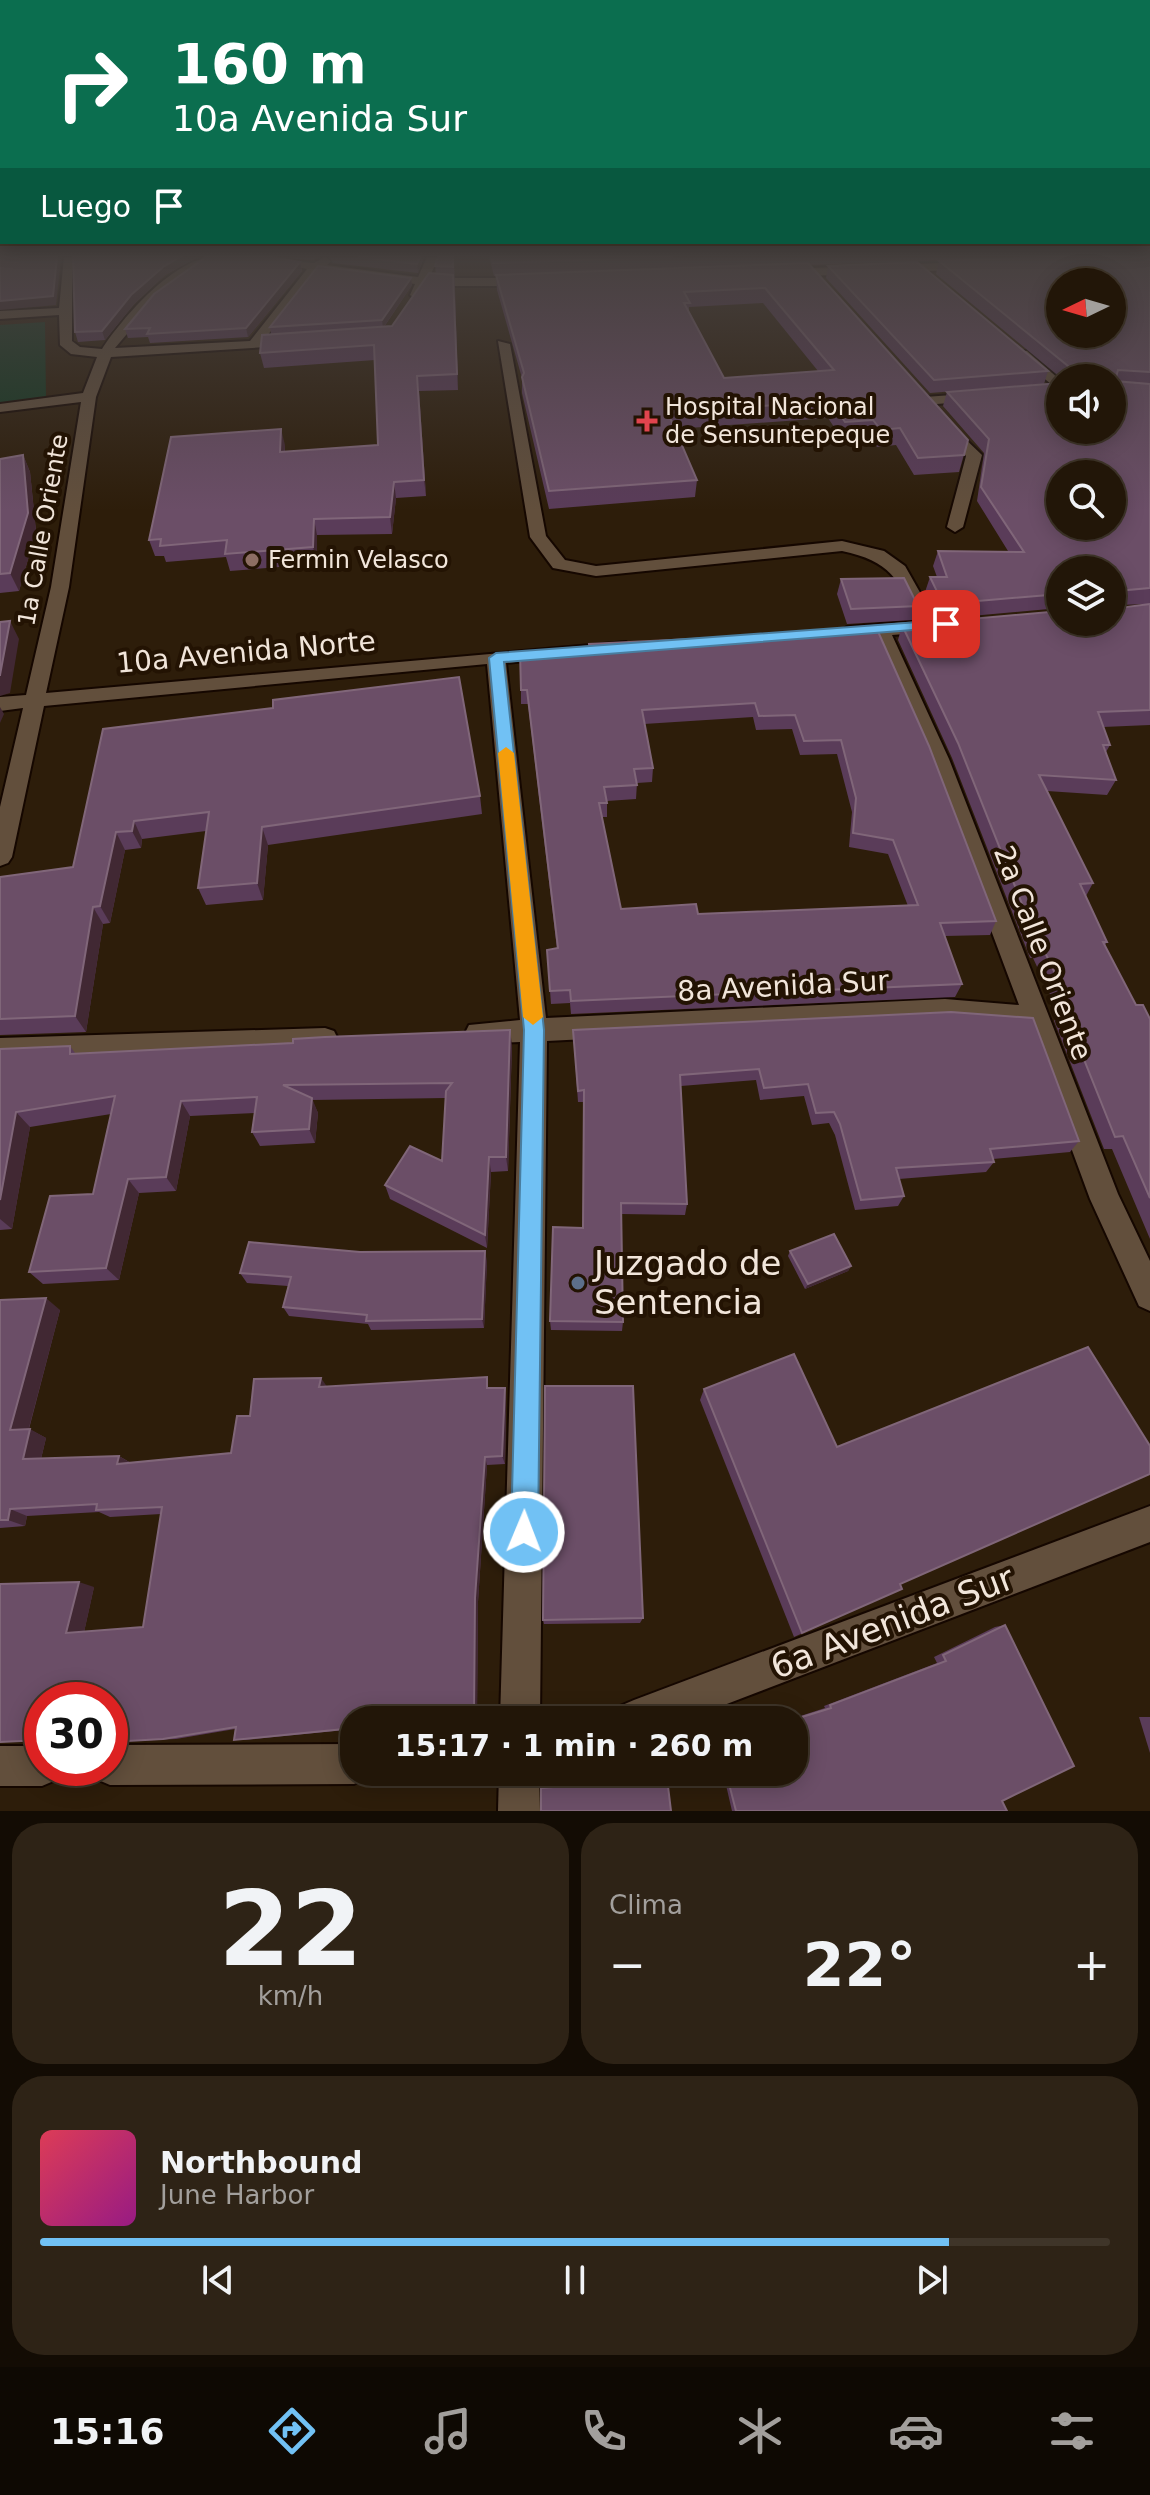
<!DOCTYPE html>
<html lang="es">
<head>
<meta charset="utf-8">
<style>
	:root { --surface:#221608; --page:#2e2316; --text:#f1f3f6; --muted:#a29f9c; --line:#3f3529; --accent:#71c1f4 }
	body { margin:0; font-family:"DejaVu Sans",sans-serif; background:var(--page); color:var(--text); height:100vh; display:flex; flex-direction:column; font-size:30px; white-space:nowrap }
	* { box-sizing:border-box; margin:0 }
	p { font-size:26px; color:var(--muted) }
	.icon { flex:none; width:44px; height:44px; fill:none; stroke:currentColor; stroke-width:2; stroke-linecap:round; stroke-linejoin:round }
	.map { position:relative; height:1811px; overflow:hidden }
	.details { display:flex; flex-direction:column; gap:12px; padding:12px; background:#130c04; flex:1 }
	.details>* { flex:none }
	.top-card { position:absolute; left:0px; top:0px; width:1150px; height:244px; box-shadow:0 4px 20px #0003,0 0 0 2px var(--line); background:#0b6e4f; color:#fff; overflow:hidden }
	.needle { width:52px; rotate:265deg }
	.fabs { position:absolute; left:1046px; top:268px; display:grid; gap:16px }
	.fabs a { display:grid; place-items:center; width:80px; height:80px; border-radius:50%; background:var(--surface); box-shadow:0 4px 20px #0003,0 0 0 2px var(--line); font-size:40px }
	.speed { position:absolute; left:24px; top:1682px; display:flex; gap:16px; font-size:40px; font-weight:700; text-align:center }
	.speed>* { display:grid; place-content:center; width:104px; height:104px; border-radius:50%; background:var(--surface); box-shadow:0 4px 20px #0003,0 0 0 2px var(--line); line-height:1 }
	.speed .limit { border:12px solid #d22; background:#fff; color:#111 }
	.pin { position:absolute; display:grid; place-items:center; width:68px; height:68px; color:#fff; margin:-34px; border-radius:16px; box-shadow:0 4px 12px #0006 }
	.me { position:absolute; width:88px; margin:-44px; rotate:1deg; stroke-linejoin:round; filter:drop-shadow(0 0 6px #0008) }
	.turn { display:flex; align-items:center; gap:28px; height:168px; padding:0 40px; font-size:36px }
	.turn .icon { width:104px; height:104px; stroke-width:2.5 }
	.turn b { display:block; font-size:56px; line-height:68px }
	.then { display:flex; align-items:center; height:76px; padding:0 40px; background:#0003; gap:16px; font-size:30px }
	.big { font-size:60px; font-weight:700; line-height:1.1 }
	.details .card { flex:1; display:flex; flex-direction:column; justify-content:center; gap:12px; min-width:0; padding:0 28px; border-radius:32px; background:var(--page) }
	.details .dial { align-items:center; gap:0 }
	.dial b { font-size:104px; line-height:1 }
	.song { display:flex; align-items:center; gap:24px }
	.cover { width:96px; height:96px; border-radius:12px; background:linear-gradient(135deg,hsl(350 70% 55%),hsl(310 70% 35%)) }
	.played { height:8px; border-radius:4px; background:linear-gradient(90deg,var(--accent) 85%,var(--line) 85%) }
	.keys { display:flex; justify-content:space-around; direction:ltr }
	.heat { display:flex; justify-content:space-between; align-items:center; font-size:44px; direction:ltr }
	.details .tiles { flex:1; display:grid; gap:12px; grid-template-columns:1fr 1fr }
	.card:last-child { grid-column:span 2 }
	.trip { position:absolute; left:340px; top:1706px; width:468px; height:80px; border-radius:32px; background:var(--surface); box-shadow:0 4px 20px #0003,0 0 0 2px var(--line); font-weight:700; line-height:80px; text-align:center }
	.dock { display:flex; height:128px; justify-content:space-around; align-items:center; background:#0e0903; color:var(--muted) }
	.dock .icon { width:56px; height:56px }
	.dock .current { color:var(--accent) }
	.dock b { font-size:36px; color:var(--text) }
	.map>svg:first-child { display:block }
	.green { fill:#133821 }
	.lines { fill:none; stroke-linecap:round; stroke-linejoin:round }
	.minor-casing { stroke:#150700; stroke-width:4 }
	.minor { fill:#624f3c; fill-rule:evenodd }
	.wall { fill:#5a3c59; fill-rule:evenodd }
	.shaded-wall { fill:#412833 }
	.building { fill:#6b4e67; stroke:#806679; stroke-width:2; fill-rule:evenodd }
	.route { fill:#71c1f4; stroke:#497d9f; stroke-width:2 }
	.slow { fill:#f59e0b }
	.health-dot { fill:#e0444e; stroke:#231303; stroke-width:3 }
	.education-dot { fill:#8d6e63; stroke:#231303; stroke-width:3 }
	.service-dot { fill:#5c6f8a; stroke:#231303; stroke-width:3 }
	.labels { text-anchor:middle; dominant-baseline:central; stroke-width:8; stroke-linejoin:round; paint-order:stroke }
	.far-poi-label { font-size:24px; fill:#f1e5da; stroke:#231303; text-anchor:start }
	.far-street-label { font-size:24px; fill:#f1e5da; stroke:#231303 }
	.street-label { font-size:28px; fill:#f1e5da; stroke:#231303 }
	.near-poi-label { font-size:34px; fill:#f1e5da; stroke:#231303; text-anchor:start }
	.near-street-label { font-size:34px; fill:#f1e5da; stroke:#231303 }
</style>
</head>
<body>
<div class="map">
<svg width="1150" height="1811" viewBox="0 0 1150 1811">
	<rect width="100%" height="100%" fill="#2d1d0a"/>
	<path class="green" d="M45,322L46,398L0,403V325Z"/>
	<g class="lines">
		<g class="minor-casing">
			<g id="minor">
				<path d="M64,257H76L72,270V341L80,347L102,349C123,317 175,257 215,257L155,301L115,348L250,341L307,269L244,257L314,263L325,257L331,261L327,265L418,277L427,257H439L429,278H527L533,282L527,286H426L416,299L410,295L415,284L318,270L264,340L293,338L300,342L298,345L111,357L96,397L69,587L46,693L626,642L629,646L619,652L506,663L546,1018L945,999L1019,1005L927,759L874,636L847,639L838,633L847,627L918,621C899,579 890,561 842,551L596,576L553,568L530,537L498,341L510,344L546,536L565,560L596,566L842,541L884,551L905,566L939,626L930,632L892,635L949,759L1118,1194L1150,1261V1311L1139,1306L1090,1199L1027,1028L945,1021L547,1041L540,1720H500L520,1042L478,1044L469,1041L465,1033L469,1025L520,1020L487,664L44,706L12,857L8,863L0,866V807L23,708L0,711V697L26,695L51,587L81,402L0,412V404L83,393L97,357L71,354L60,345L59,315L0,319V311L59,308Z"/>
				<path d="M971,262L977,266L975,269L784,277L778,273L784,269Z"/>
				<path d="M1017,351H1027L1060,380V391L1017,357Z"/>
				<path d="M979,393L986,397L984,400L925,405L918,401L925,397Z"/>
				<path d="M945,420L982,455L963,527L955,532L947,527L966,456L938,424Z"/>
				<path d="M325,1028L334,1031L338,1039L334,1047L325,1050L0,1062V1038Z"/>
				<path d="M1150,1506V1542L685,1720H614L620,1706L634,1700Z"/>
				<path d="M354,1744V1772H371L368,1778L354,1784L110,1785L96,1779L91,1768H110V1745Z"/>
				<path d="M0,1746H42V1768H61L56,1780L42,1786H0Z"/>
				<path d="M499,1772H539L540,1811H498Z"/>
			</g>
		</g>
		<use href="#minor" class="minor"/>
	</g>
	<g class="wall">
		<path d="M73,257H198L165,275L134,304L105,340L78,342L75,332Z"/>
		<path d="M275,257H320L312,260Z"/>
		<path d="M329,257H424L418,273L333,263Z"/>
		<path d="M454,257L458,390L419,391L426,496L396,498L392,534L317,535V564L230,571L226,557L166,562L164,556H155L149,540L285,445V452L378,445L375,360L264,368L260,353L271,334L270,327L411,278L412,285L384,327L392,326L436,274L435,266Z"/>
		<path d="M489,257H1032L810,265L968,440L959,472L914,475L896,445L877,447L870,437L842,439L828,418L675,429L697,480L695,497L549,509L522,393V378L497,290L496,276H494ZM763,303L818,371L724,378L689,311V307Z"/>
		<path d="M1150,257V604L1119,605V608L1150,604V725L1103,727L1110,745L1106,752L1116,780L1107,795L1047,791L1093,883L1086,896L1107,942L1105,945L1136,1005L1150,1019V1239L1112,1149H1104L1054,1021L1059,1014L1033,958H1030L952,758L898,640L902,625L1112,622L1060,570V608L938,619L925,592L930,577H937L933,566L938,551H1008L977,501L984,453L943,406L947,392L1112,378H1061L936,274L939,261Z"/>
		<path d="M300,262L302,271L248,337L150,343L148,337L128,338L125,329Z"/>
		<path d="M828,266L1048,371L1044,384L930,393L826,278Z"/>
		<path d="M23,455L30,472L36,531L19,591L0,593V459Z"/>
		<path d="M841,579L918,606L913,620L847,624L837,594Z"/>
		<path d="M857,628L996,921L990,935L945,936L962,984L955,997L571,1014L570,1003L551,1004L547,950L557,949L528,704H521V690L589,652V644L856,631ZM753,717L756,730L792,729L800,755L837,754L852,812L849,847L888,854L908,906L698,914L621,909L602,817H607V801L636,799L637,783L652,782L653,768L644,724Z"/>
		<path d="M103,729L480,796L482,814L268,845L263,900L206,905L198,888L206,831L142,839L141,848L125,850L110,923L103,924L86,1032L0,1035V877L73,867Z"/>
		<path d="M951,1012L1079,1141L1070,1152L993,1159L994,1162L986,1172L899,1179L904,1196L898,1206L855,1210L835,1135L829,1123L812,1125L804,1096L760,1100L756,1080L681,1086L687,1204L685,1215L621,1214L623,1322L622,1331L551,1330L550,1321L583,1228L584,1102H578L573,1030Z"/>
		<path d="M512,1045L508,1171L491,1172L487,1248L390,1199L385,1185L442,1161L446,1098L312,1100L318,1113L315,1143L260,1146L252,1132L255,1113L190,1116L176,1191L139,1193L119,1280L43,1284L29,1272L93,1194L111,1114L30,1127L12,1229L0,1230V1049L70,1046L75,1053Z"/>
		<path d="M790,1251L851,1266L848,1271L805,1289L788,1256Z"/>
		<path d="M360,1252L487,1261L484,1328L371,1330L368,1324L289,1316L283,1307L288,1286L247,1283L240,1273Z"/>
		<path d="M0,1300L60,1310L29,1429L46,1438L41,1459L119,1456L131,1463L231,1453L250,1416L328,1387L490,1388L506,1398L505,1464L487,1465L478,1602L477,1715L393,1720H354V1729L245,1740H234L235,1729L176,1739L110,1742V1700L0,1742L94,1587L84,1632L143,1627L161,1514L110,1517L99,1512L27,1516L25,1526L0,1528Z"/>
		<path d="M704,1389L900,1584L902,1589L794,1637L700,1400Z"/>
		<path d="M643,1618L640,1623L544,1624L543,1620Z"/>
		<path d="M1005,1625L1002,1801L1007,1811H732L723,1772H794V1720H788L825,1708L824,1706L937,1663L934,1657L995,1627Z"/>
		<path d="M1139,1717H1150V1753Z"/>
		<path d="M664,1776L667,1778L541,1788L543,1786Z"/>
	</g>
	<g class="shaded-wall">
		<path d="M57,257H61L56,305L0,310V301Z"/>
		<path d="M180,257H198L165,275L134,304L105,340L102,331L131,295L163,267Z"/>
		<path d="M420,257H424L418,273L417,264Z"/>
		<path d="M300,262L302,271L248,337L246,328Z"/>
		<path d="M453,275L455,290L458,390L457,374Z"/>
		<path d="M411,278L412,285L383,328L382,320Z"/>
		<path d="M417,376L419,391L426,496L424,480Z"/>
		<path d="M281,429L285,445L284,468L280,452Z"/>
		<path d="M23,455L30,472L36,531L19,591L10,573Z"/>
		<path d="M394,482L396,498L392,534L390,517Z"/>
		<path d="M314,519L317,535V564L313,547Z"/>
		<path d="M10,621L19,639L10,693L0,696V676Z"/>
		<path d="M0,707L4,714L0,723Z"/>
		<path d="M134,821L142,839L141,848L132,831Z"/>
		<path d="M262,827L268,845L263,900L257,883Z"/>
		<path d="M116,832L125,850L110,923L100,906Z"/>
		<path d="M93,907L103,924L86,1032L75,1016Z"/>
		<path d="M510,1030L512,1045L508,1171L506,1157Z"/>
		<path d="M312,1098L318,1113L315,1143L309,1129Z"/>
		<path d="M181,1101L190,1116L176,1191L166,1177Z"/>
		<path d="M16,1112L30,1127L12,1229L0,1219V1200Z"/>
		<path d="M489,1157L491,1172L487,1248L485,1235Z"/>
		<path d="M128,1179L139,1193L119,1280L106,1268Z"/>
		<path d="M485,1251L487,1261L484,1328L482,1319Z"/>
		<path d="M851,1266L848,1271L805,1289L808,1284Z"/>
		<path d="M46,1298L60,1310L26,1439L10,1430Z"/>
		<path d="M321,1378L328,1388L319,1387Z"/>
		<path d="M505,1388L506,1398L505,1464L502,1456Z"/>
		<path d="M30,1429L46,1438L39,1467L23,1459Z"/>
		<path d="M119,1456L132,1464H117Z"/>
		<path d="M485,1457L487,1465L478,1602L477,1715H474L475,1598Z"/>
		<path d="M10,1509L27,1516L25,1526L8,1520Z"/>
		<path d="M79,1582L94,1587L83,1637L66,1633Z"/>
	</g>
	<g class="building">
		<path d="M0,257H57L53,296L0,301Z"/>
		<path d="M73,257H180L163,267L131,295L102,331L75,332Z"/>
		<path d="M206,257H272L300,262L246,328L147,334L150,328L125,329L154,294Z"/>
		<path d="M358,257H420L417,264Z"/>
		<path d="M438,257H453V267L435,266Z"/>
		<path d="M491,257H673L493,263Z"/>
		<path d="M1046,257H1150V372L1118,370L1115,381L1150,384V588L1117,591L1119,608L1150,604V710L1098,712L1110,745H1103L1116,780L1039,775L1093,883L1080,884L1107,942H1103L1136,1005H1143L1150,1019V1198L1123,1136L1115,1137L1063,1007H1071L1041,944H1038L958,743L902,625L1060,611V622H1112V570H1060V594L943,604L930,577H947L938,551L1024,552L981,487L989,439L947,392L1060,383V430H1112V378H1066L1068,366L939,261ZM1060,282H1112V334H1060ZM1060,474H1112V526H1060Z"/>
		<path d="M917,262L1048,371L934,380L828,266Z"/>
		<path d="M808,263L968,440L964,455L918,458L900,428L881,430L873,420L845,422L831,401L668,413L697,480L549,491L522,377L524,373L496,275ZM765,288L834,370L724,378L684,303H690L684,292Z"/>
		<path d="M318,266L411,278L382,320L270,327Z"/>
		<path d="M429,273L453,275L457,374L417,376L424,480L394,482L390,517L314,519L313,547L225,554L227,540L160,546L161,539L149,540L171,437L281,429L280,452L378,445L374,345L260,353L262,335L392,326Z"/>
		<path d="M23,455L28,513L10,573L0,574V459Z"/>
		<path d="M904,578L918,606L851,609L841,579Z"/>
		<path d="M10,621L0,675V676V622Z"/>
		<path d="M876,627L929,746L996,921L940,923L962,984L571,1001L570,990L550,991L547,950L558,948L527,690H521L520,652H590L589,644L858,631L857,628ZM755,703L759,716L795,715L804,741L841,740L856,798L853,833L893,840L918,905L698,914L696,904L621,909L599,803H607L604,787L637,785L634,769L653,768L642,710Z"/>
		<path d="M459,677L480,796L262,827L257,883L198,888L209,812L134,821L132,831L116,832L100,906L93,907L75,1016L0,1019V877L73,867L103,729L273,708V700Z"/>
		<path d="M951,1012L1033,1018L1079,1141L990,1149L994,1162L896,1168L904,1196L861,1200L840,1124L834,1112L816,1113L808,1084L764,1088L759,1069L680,1075L687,1204L621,1203L623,1322L550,1321L553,1227L583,1228L584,1090L578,1091L573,1030Z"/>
		<path d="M510,1030L506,1157H489L485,1235L385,1185L410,1146L442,1161L446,1091L452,1083L283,1085L312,1098L309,1129L252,1132L257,1097L181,1101L166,1177L128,1179L106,1268L29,1272L50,1196L93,1194L115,1096L16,1112L0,1200V1049L70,1046V1054L293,1043V1039L325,1037Z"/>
		<path d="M834,1234L851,1266L808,1284L790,1251Z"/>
		<path d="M249,1242L360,1252L485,1251L482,1319L366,1321L367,1315L283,1307L291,1277L240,1273Z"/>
		<path d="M46,1298L10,1430L30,1429L23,1459L119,1456L117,1464L231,1453L237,1416H250L254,1379L321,1378L319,1387L487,1377V1388H505L502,1456L485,1457L475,1598L474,1715L379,1720H354V1728L234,1740L236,1727L163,1739L110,1742V1700H42V1740L0,1742V1584L79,1582L66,1633L143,1627L162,1507L96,1510L97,1504L10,1509L8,1520H0V1300Z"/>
		<path d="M1088,1347L1150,1446V1474L900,1584L902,1589L802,1633L704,1389L794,1354L837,1447Z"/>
		<path d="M545,1386H633L643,1618L543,1620Z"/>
		<path d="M1005,1625L1074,1766L1002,1801L1007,1811H736L726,1772H794V1720H792L831,1708L830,1705L946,1661L943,1655Z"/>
		<path d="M667,1778L671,1811H541V1788Z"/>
	</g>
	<linearGradient id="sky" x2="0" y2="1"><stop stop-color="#191006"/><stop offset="0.5" stop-color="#46403e"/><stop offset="1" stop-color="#46403e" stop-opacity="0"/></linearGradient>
	<rect width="1150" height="511" fill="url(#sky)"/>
	<path class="route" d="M946,620L953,624L951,627L504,662L544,1030L538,1532L534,1542L524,1546L515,1542L511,1532L524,1030L489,658L496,653Z"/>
	<path class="slow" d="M506,747L514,753L543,1017L533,1025L523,1017L498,753Z"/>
	<path class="health-dot" d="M643 409h8v8h8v8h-8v8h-8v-8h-8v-8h8z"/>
	<circle class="education-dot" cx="252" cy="560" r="8"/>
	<circle class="service-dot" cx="578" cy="1283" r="8"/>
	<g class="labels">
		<g class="far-poi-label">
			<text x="665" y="407">Hospital Nacional<tspan x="665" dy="28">de Sensuntepeque</tspan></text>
			<text x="268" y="560">Fermin Velasco</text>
		</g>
		<g class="far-street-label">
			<text transform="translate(43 530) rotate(-80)">1a Calle Oriente</text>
		</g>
		<g class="street-label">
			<text transform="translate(246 652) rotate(-5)">10a Avenida Norte</text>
			<text transform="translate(1043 953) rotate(69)">2a Calle Oriente</text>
			<text transform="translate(783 986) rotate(-3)">8a Avenida Sur</text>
		</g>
		<g class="near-poi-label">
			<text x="594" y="1263">Juzgado de<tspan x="594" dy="39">Sentencia</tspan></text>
		</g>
		<g class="near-street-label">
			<text transform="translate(892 1622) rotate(-21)">6a Avenida Sur</text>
		</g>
	</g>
</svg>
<div class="fabs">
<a><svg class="needle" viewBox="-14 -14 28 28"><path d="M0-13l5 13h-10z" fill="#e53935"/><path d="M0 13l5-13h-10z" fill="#a29f9c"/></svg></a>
<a><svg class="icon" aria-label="sound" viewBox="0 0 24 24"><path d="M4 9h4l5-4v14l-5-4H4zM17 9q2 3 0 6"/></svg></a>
<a><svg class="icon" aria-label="search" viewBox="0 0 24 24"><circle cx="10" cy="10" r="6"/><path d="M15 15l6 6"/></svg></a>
<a><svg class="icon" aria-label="layers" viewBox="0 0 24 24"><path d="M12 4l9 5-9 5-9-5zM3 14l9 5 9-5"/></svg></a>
</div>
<div class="speed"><div class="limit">30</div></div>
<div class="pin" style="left:946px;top:624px;background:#d93025"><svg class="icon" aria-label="arrive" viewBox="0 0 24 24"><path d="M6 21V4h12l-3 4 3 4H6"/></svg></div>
<svg class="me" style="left:524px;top:1532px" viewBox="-20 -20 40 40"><circle r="17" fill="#71c1f4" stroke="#fff" stroke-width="3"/><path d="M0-11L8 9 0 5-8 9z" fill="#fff"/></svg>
<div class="trip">15:17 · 1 min · 260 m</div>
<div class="top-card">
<div class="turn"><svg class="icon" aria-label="right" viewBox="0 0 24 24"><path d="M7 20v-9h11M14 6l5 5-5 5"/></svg><div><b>160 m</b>10a Avenida Sur</div></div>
<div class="then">Luego<svg class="icon" aria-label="arrive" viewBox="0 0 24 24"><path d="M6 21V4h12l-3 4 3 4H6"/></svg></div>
</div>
</div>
<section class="details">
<div class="tiles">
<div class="card dial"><b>22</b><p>km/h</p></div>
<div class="card"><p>Clima</p>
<div class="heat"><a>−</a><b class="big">22°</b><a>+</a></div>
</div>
<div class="card">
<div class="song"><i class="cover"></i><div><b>Northbound</b><p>June Harbor</p></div></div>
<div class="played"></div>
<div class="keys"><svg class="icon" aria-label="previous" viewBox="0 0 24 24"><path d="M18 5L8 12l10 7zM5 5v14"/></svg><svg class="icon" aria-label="pause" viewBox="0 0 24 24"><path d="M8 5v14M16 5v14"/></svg><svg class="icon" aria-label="next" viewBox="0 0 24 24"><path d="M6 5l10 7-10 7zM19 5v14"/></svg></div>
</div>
</div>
</section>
<nav class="dock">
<b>15:16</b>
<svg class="icon current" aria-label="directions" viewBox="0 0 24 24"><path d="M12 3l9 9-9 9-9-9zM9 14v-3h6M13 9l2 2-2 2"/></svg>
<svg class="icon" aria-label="music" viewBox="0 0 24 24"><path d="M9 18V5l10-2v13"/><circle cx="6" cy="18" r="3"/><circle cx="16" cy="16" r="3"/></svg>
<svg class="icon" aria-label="phone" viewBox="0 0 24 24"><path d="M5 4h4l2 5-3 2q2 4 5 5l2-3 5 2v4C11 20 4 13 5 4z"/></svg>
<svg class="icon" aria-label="climate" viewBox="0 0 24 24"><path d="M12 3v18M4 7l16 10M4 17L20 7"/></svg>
<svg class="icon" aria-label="car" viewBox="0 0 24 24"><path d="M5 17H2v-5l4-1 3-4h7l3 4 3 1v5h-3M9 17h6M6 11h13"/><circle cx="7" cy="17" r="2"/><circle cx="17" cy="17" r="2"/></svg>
<svg class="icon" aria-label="filters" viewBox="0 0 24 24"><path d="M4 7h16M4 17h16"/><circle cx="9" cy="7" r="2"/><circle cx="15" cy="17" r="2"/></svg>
</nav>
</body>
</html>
